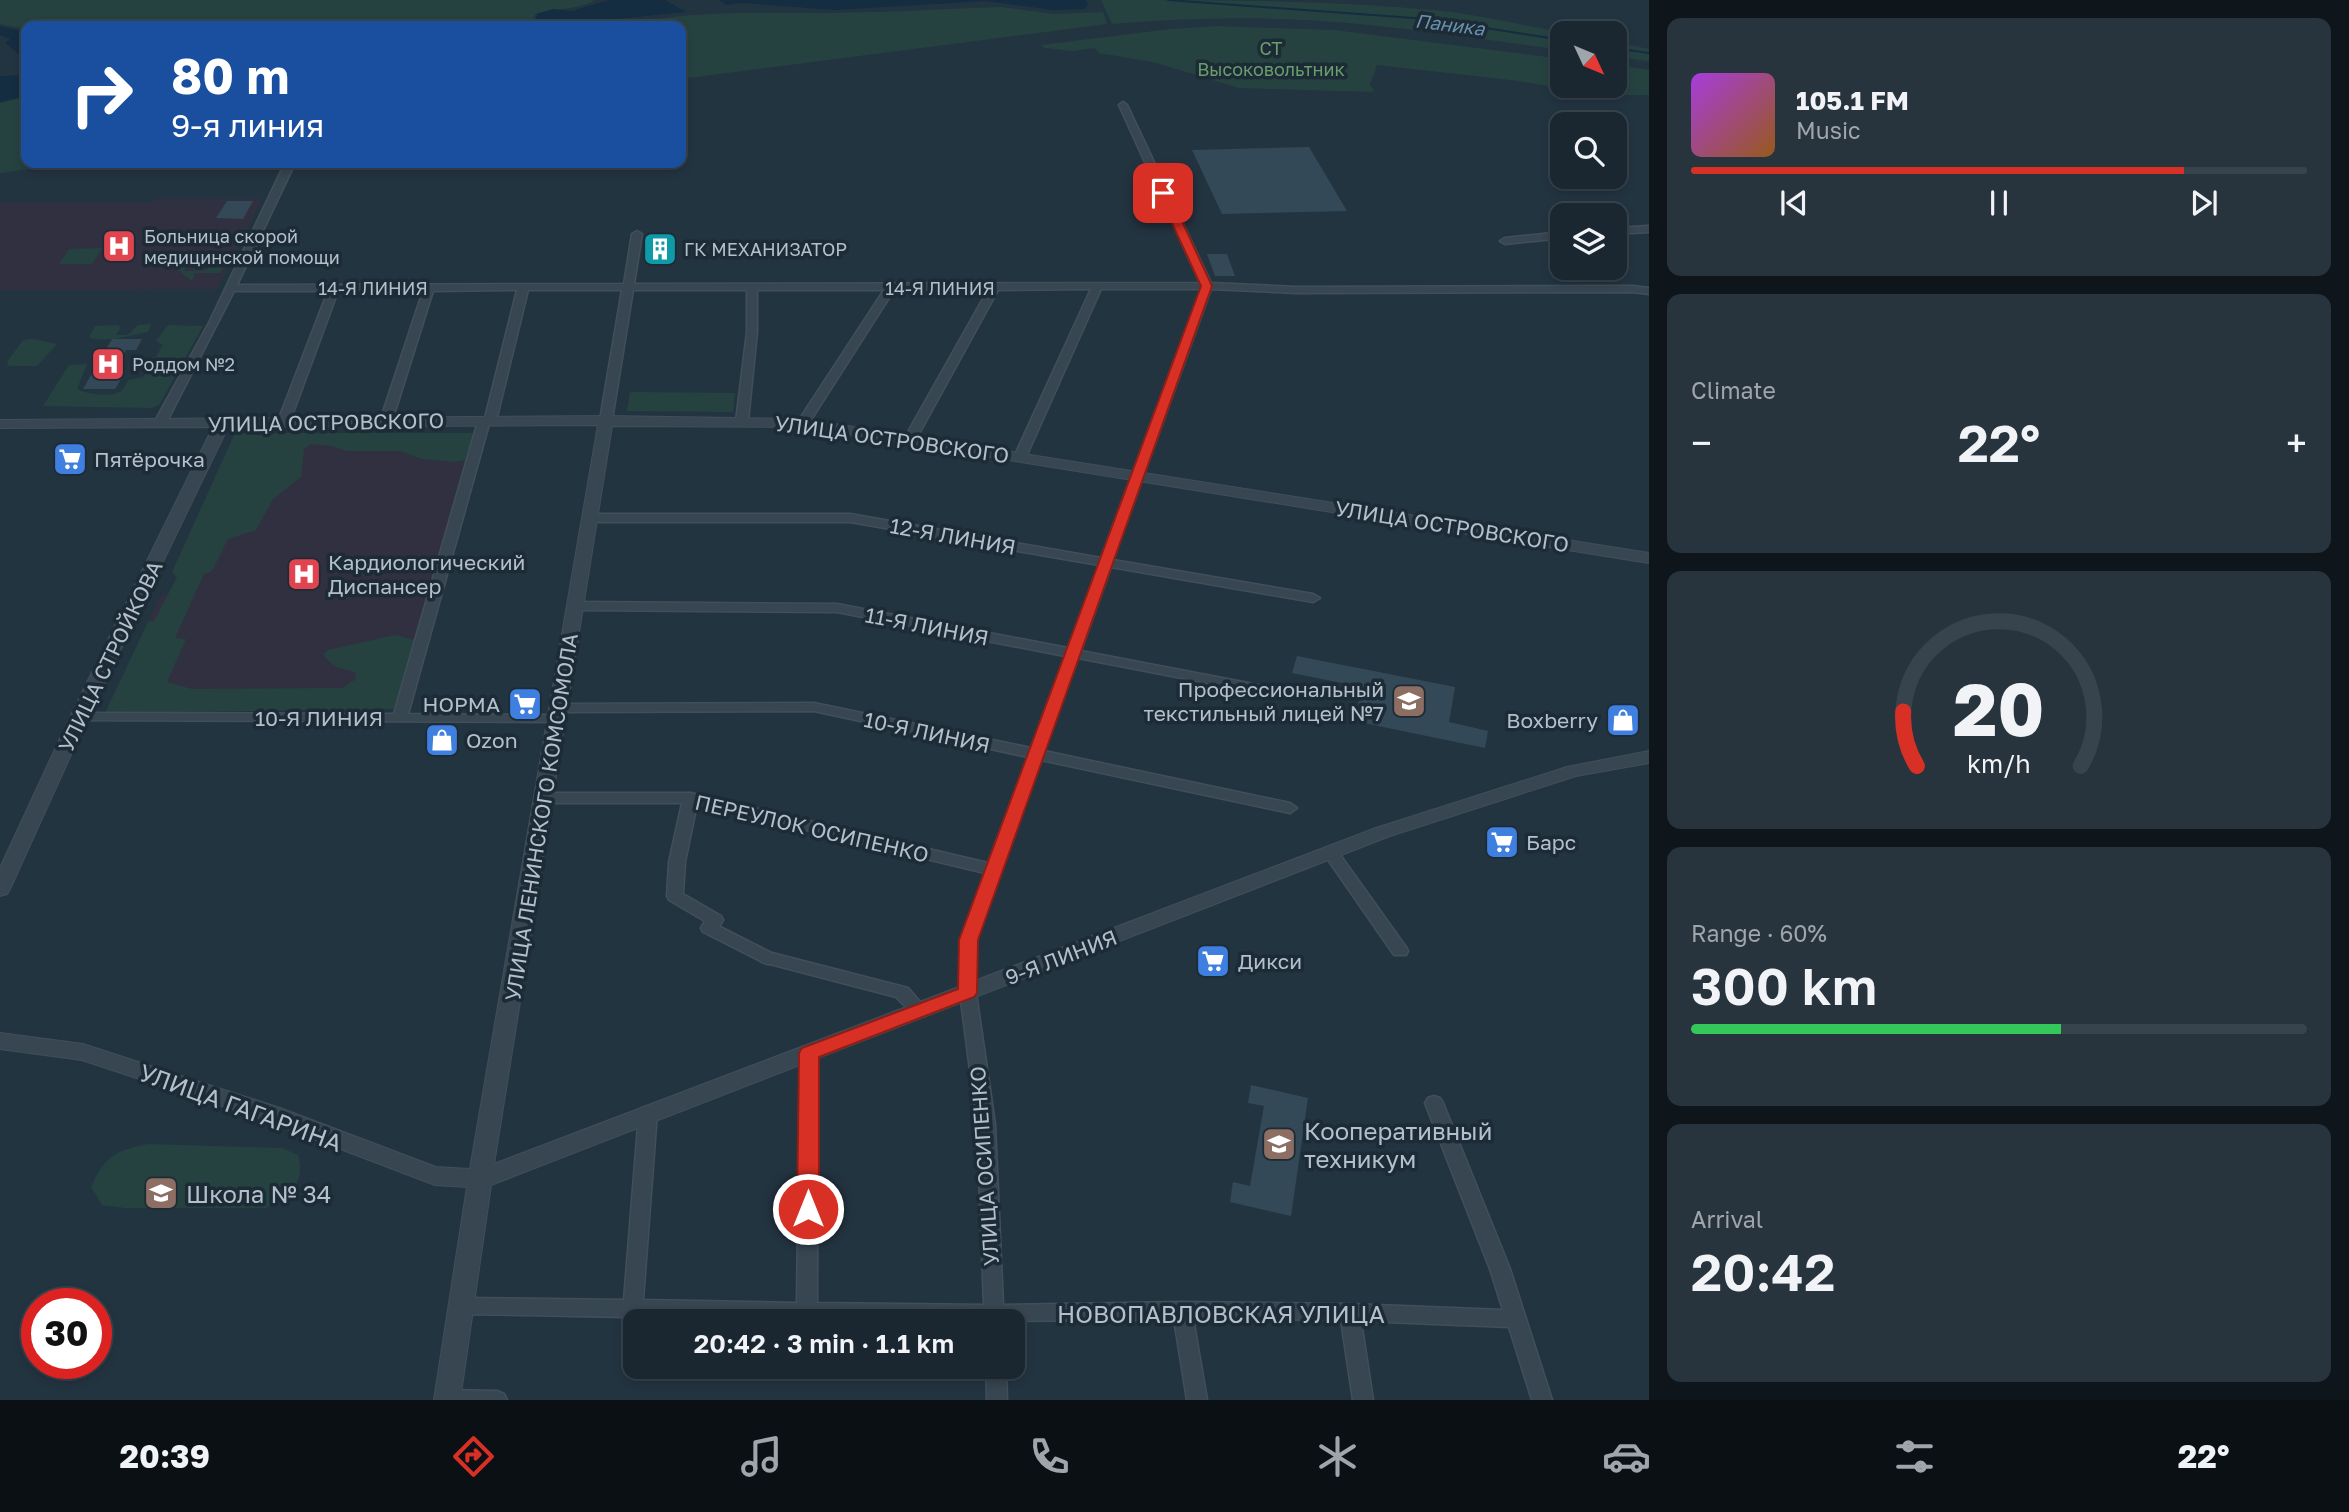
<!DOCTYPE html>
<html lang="en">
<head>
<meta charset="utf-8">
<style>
	:root { --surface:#1a2731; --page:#27333d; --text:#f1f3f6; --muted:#9fa5ab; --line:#38444d; --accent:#d93025 }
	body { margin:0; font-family:"Golos Text",sans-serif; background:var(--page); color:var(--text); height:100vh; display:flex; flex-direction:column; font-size:26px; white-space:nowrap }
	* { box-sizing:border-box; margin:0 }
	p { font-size:23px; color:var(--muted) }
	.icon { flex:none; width:38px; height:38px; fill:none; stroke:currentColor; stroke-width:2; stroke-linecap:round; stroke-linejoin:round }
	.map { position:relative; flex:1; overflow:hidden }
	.sheet { display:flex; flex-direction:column; gap:18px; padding:18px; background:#0e151b; width:700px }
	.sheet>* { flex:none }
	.hud { position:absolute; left:21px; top:21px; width:665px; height:147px; border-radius:14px; box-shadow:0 4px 10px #0003,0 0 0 2px var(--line); background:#1a4fa0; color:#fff; overflow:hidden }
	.needle { width:46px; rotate:134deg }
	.tools { position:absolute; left:1550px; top:21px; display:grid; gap:14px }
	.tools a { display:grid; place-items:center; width:77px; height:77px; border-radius:14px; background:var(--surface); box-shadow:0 4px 10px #0003,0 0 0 2px var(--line); font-size:35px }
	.speed { position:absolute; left:21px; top:1288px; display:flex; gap:14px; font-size:35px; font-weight:700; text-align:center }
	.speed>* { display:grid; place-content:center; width:91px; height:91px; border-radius:50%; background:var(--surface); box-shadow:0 4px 10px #0003,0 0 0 2px var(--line); line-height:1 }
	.speed .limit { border:10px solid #d22; background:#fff; color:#111 }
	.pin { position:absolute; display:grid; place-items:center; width:60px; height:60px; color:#fff; margin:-30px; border-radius:14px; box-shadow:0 4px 10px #0006 }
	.me { position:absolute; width:77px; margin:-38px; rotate:0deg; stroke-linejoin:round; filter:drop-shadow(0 0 5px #0008) }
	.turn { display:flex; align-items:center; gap:24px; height:147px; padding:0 35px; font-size:32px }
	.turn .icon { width:91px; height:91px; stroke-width:2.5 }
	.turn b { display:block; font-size:49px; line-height:60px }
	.big { font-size:52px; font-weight:600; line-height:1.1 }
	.sheet .widget { flex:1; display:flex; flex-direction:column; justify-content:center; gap:10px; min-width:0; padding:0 24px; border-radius:14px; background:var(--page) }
	.sheet .dial { align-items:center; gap:0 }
	.dial svg { height:182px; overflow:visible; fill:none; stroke:var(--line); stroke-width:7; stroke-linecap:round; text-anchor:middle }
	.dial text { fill:var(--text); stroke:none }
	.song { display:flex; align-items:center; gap:21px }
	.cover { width:84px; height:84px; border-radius:10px; background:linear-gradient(135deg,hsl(280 70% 55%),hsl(30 70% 35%)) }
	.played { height:7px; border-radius:4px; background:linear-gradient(90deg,var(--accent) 80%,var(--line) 80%) }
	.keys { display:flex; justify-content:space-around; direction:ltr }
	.heat { display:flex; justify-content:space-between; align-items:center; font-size:38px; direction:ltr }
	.charge { height:10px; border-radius:5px; background:linear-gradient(90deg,#34c759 60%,var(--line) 0) }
	.trip { position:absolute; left:623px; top:1309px; width:402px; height:70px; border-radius:14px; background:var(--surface); box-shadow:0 4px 10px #0003,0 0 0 2px var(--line); font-weight:600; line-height:70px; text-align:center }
	.tab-bar { display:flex; height:112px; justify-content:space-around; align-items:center; background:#0a1014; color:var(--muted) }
	.tab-bar .icon { width:49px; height:49px }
	.tab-bar .current { color:var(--accent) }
	.tab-bar b { font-size:32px; color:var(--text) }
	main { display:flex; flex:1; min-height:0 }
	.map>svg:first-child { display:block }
	.medical { fill:#303041 }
	.green { fill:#254241 }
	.water { fill:#152d40 }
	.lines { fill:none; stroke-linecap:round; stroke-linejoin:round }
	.stream { stroke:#152d40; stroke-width:2 }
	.building { fill:#344957 }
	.pedestrian-casing { stroke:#404f5a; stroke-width:15 }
	.minor-casing { stroke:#404f5a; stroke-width:3 }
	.tertiary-casing { stroke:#404f5a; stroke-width:2 }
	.pedestrian { stroke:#374651; stroke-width:12 }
	.minor { fill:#374651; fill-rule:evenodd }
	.tertiary { fill:#374651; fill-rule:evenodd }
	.route { fill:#d93025; stroke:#8d1f18; stroke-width:2 }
	.labels { text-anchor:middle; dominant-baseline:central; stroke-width:7; stroke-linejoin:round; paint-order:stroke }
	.far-park-label { font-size:18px; fill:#689e6c; stroke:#1c2b36 }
	.far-poi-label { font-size:18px; fill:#b3c0cb; stroke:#1c2b36; text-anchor:start }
	.far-street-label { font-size:18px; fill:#b3c0cb; stroke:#1c2b36 }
	.far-water-label { font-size:19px; font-style:italic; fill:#6991ad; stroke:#1c2b36 }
	.street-label { font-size:21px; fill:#b3c0cb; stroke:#1c2b36 }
	.poi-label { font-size:21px; fill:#b3c0cb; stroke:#1c2b36; text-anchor:start }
	.near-street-label { font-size:24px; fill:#b3c0cb; stroke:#1c2b36 }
	.near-poi-label { font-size:24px; fill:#b3c0cb; stroke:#1c2b36; text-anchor:start }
</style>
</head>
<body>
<main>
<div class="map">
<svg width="1649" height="1400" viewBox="0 0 1649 1400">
	<rect width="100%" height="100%" fill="#233441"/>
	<g class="medical">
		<path d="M156,199H262L217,289L0,291V202H153Z"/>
		<path d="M235,433H473L396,709L105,713L160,596L170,592L177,577L172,572Z"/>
	</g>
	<g class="green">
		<path d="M0,0H595C579,10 554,8 535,14L533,21L520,26H26V29L0,24Z"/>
		<path d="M1101,0C1212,0 1322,0 1433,10C1477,14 1521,25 1565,33H1563V50C1470,38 1376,22 1282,19C1225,17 1169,19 1112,24Z"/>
		<path d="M1002,7L1054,14L1103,12L1107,24L681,79V26H623C687,10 754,13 820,13C881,13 941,9 1002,7Z"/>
		<path d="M1217,26L1334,30L1563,59V86H1615V65L1649,70V95H1600L1519,81L1377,65L1370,84L1374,92L1239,88L1153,62L1099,53L1095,48L1072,51L1045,48L1041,45L1171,29Z"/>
		<path d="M1615,42L1649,49V61L1615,57Z"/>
		<path d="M26,97V163H74L0,173V103Z"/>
		<path d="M102,248L92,264H59L69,249Z"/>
		<path d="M184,250H189L186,257L226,258L220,273H195L192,281L174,267H185V271L207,270L212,262L180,261L178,258Z"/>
		<path d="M151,324L148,332C133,335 102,344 89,337L95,326L117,325L121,327L116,335H128L138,325Z"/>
		<path d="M168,325L203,326L159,405L152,408L43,406L69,365L87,364L77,389C85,394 114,398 122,390C125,388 126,384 128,380L143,377L163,345L156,341Z"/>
		<path d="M33,339L57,344L37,366H9L7,362L23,340Z"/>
		<path d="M630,392L735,393L733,412L627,411Z"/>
		<path d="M235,433H473L465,460L455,462L422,459L400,451H346L332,446L311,444L304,449L301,477L273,499L256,530L228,539L212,571L204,574L175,638L186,639L167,682L192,689L342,688L356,679L355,672C341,669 330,666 323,654L328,650L395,635L415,640L396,709L105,713L148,622L154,621L177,577L172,572Z"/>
		<path d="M148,1144L282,1148L298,1155C306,1184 289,1196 265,1208H125L102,1205L91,1187C104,1157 116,1150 148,1144Z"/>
	</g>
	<g class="water">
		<path d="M609,0H665L686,12L607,20L585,26H525L536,20L537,14L553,9L572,11Z"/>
		<path d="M719,0H1086L1088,5L1085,9L1053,10L985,1L835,10L742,3L726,5Z"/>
		<path d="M0,26L26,32V68L21,60V56L5,43L10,39L0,35Z"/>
		<path d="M26,75V96L0,102V76Z"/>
	</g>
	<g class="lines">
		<g class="stream">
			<path d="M1168,0L1427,19L1563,40"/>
			<path d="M1615,48L1649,53"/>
		</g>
	</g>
	<g class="building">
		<path d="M1309,147L1347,211L1222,214L1192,150Z"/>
		<path d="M227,201H253L243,219L216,218Z"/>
		<path d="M1207,254H1227L1235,276H1215Z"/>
		<path d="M112,339H142L136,350H126L109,379H121L115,389H83Z"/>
		<path d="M1297,656L1455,687L1449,722L1488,731L1485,748L1354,721L1362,687L1292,673Z"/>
		<path d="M1251,1085L1308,1098L1291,1216L1230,1202L1233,1182L1250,1186L1264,1106L1248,1103Z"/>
	</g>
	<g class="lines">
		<g class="pedestrian-casing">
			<path id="pedestrian" d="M709,928L768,958"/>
		</g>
		<g class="minor-casing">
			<g id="minor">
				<path d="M1123,102L1127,105L1211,283L1296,287L1632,286L1649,288V294L1632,292L1296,293L1211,289L1113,560L1313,594L1320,598L1313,602L1111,567L1081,651L1275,688L1282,692L1275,696L1078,658L1044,751L1290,803L1297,808L1290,813L1041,760L976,940V993L995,1124L1003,1305L1182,1302L1350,1304L1503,1310L1490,1269L1425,1103L1428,1098L1434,1096L1440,1098L1443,1103L1510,1269L1552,1400H1532L1509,1327L1361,1321L1373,1400H1353L1341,1320L1193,1318L1207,1400H1187L1174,1319C937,1324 700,1318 462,1314L455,1312L452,1306L455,1300L462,1298L624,1300L639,1113L642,1108L648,1106L654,1108L657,1113L643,1300L797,1303L800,1053L803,1048L809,1047L815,1048L818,1053L817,1303L984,1305L977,1124L960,993V940L985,873L697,804L685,862L683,894L721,916L723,920C718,929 714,935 703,932L701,928L705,921L669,900L667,896L669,862L682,803H545L538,798L545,793H691L988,863L1028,757L814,711L559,712L552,708L559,704L814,703L1031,748L1065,656L837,612L576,610L569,606L576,602L837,604L1068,648L1099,565L850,522H590L584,518L590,514H850L1101,558L1201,289H1101L1026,457L1020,461L1014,457L1091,289L998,290L916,439L910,442L904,439L988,290H894L809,423L803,426L797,423L884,290H757V332L748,421L742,424L736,421L747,332V290H633L612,420L606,423L600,420L622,290H528L496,421L489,424L408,714L558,715L565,719L563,722L74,720L72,717L79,713L394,714L478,421L485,418L517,290L433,291L392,421L386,424L380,421L423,291H338L290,421L284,424L278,421L328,291H234L166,423L164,425H156L154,423L209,323L285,163H295L237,285L624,284L632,234L637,231L642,234L634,284L1200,283L1119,105Z"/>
				<path d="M1649,226V232L1615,234V228Z"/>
				<path d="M1563,232V238L1505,244L1500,241L1505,238Z"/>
				<path d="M1331,848L1336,849L1406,947L1408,951L1406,955H1394L1326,857L1323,853L1326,849Z"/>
				<path d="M768,952L908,988L928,1011L926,1015L920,1017L914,1015L896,997L762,962L760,958L762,954Z"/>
				<path d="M986,1367H1006L1007,1400H987Z"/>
				<path d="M447,1390L497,1391L504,1394L507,1400H437L440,1393Z"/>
			</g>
		</g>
		<g class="tertiary-casing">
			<path id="tertiary" d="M606,416L803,419L1649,553V563L803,427L612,426L494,1164L1376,828L1567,767L1649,751V763L1576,776L1390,836L491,1185L460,1400H434L467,1187L435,1185L264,1120L82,1060L0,1049V1033L83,1044L280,1108L436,1167L470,1169L598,425L228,427L88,717L10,889L7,894L0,896V868L70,717L213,427L0,428V420Z"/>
		</g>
		<use href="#pedestrian" class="pedestrian"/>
		<use href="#minor" class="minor"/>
		<use href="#tertiary" class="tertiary"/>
	</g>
	<path class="route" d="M1163,190L1169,193L1212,286L978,940L977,993L974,997L819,1057V1209L815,1215L808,1217L801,1215L797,1209L799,1053L802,1048L958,989L959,940L1201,286L1158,193Z"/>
	<defs>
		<g id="hospital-square" transform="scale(1.75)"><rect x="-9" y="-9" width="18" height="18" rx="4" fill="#e0444e" stroke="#1c2b36"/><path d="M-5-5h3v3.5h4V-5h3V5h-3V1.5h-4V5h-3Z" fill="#fff"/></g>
		<g id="building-square" transform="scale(1.75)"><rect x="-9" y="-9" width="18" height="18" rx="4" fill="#0f9aa8" stroke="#1c2b36"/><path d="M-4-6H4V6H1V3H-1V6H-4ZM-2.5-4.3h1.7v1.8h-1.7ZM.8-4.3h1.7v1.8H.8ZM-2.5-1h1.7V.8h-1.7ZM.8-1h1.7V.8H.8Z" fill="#fff"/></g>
		<g id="supermarket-square" transform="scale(1.75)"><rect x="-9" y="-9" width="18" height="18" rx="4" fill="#3f7fe0" stroke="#1c2b36"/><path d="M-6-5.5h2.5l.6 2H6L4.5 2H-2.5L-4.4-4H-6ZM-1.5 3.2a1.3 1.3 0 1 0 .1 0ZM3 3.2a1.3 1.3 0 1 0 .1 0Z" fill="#fff"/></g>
		<g id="university-square" transform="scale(1.75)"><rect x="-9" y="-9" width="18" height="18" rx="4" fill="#8d6e63" stroke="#1c2b36"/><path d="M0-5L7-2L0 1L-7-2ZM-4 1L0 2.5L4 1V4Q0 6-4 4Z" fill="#fff"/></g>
		<g id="shop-square" transform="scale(1.75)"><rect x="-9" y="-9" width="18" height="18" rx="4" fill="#3f7fe0" stroke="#1c2b36"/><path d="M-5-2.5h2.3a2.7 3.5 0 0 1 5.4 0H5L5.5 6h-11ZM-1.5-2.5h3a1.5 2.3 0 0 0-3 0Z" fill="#fff"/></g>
		<g id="school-square" transform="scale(1.75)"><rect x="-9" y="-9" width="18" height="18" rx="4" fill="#8d6e63" stroke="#1c2b36"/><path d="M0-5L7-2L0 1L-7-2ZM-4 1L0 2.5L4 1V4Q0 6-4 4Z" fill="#fff"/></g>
	</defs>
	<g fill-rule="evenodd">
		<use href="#hospital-square" x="119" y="246"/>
		<use href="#building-square" x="660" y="249"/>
		<use href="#hospital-square" x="108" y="364"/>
		<use href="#supermarket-square" x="70" y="459"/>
		<use href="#hospital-square" x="304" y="574"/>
		<use href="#university-square" x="1409" y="701"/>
		<use href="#supermarket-square" x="525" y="704"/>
		<use href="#shop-square" x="1623" y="720"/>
		<use href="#shop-square" x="442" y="740"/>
		<use href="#supermarket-square" x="1502" y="842"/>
		<use href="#supermarket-square" x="1213" y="961"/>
		<use href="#university-square" x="1279" y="1144"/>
		<use href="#school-square" x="161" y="1193"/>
	</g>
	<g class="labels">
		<g class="far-park-label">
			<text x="1271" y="48">СТ<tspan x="1271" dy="21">Высоковольтник</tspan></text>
		</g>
		<g class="far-poi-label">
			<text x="144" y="236">Больница скорой<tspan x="144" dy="21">медицинской помощи</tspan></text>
			<text x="684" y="249">ГК МЕХАНИЗАТОР</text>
			<text x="132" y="364">Роддом №2</text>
		</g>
		<g class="far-street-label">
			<text x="373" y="288">14-Я ЛИНИЯ</text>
			<text x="940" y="288">14-Я ЛИНИЯ</text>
		</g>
		<g class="far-water-label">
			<text transform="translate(1450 24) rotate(7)">Паника</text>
		</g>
		<g class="street-label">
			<text transform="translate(326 422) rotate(-1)">УЛИЦА ОСТРОВСКОГО</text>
			<text transform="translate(892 439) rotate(8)">УЛИЦА ОСТРОВСКОГО</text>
			<text transform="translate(1452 526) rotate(9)">УЛИЦА ОСТРОВСКОГО</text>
			<text transform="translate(953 536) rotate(10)">12-Я ЛИНИЯ</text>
			<text transform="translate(927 626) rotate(11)">11-Я ЛИНИЯ</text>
			<text transform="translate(110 656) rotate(-64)">УЛИЦА СТРОЙКОВА</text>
			<text x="319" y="718">10-Я ЛИНИЯ</text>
			<text transform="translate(927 732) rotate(12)">10-Я ЛИНИЯ</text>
			<text transform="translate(541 817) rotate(-81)">УЛИЦА ЛЕНИНСКОГО КОМСОМОЛА</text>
			<text transform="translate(812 828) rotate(13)">ПЕРЕУЛОК ОСИПЕНКО</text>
			<text transform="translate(1061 957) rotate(-21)">9-Я ЛИНИЯ</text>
			<text transform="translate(984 1166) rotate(-94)">УЛИЦА ОСИПЕНКО</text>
		</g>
		<g class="poi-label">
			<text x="94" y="459">Пятёрочка</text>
			<text x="328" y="562">Кардиологический<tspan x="328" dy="24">Диспансер</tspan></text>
			<text x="1384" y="689" text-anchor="end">Профессиональный<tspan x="1384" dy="24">текстильный лицей №7</tspan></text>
			<text x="500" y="704" text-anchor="end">НОРМА</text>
			<text x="1598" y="720" text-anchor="end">Boxberry</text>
			<text x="466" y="740">Ozon</text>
			<text x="1526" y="842">Барс</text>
			<text x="1238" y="961">Дикси</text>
		</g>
		<g class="near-street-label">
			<text transform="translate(241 1107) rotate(20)">УЛИЦА ГАГАРИНА</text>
			<text x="1221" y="1313">НОВОПАВЛОВСКАЯ УЛИЦА</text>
		</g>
		<g class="near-poi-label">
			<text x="1304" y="1130">Кооперативный<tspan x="1304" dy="28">техникум</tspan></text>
			<text x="186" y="1193">Школа № 34</text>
		</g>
	</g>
</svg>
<div class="tools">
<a><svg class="needle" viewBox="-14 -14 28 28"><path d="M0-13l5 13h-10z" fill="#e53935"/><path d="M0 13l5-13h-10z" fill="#9fa5ab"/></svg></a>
<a><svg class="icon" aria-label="search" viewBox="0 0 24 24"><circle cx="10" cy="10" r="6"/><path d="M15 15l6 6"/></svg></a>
<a><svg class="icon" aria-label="layers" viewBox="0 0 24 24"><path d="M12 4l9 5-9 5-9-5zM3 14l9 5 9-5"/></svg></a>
</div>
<div class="speed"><div class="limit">30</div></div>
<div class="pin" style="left:1163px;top:193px;background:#d93025"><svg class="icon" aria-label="arrive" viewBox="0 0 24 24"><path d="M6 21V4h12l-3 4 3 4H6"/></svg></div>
<svg class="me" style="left:808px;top:1209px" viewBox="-20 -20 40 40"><circle r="17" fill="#d93025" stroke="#fff" stroke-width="3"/><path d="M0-11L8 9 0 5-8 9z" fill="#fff"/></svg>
<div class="trip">20:42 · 3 min · 1.1 km</div>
<div class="hud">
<div class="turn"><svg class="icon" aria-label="right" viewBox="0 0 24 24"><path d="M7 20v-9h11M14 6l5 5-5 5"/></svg><div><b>80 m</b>9-я линия</div></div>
</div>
</div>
<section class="sheet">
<div class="widget">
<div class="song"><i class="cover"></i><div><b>105.1 FM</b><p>Music</p></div></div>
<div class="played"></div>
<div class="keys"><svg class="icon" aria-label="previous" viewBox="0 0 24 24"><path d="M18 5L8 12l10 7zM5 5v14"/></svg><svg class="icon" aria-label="pause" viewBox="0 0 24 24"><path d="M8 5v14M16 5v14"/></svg><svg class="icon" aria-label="next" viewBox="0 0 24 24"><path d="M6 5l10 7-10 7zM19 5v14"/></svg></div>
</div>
<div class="widget"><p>Climate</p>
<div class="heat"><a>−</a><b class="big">22°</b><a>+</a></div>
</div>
<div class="widget dial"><svg viewBox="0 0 100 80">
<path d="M14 69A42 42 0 1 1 86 69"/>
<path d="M14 69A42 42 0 0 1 8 45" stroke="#d93025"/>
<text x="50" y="56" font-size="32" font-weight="700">20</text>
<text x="50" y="72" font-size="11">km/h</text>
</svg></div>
<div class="widget"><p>Range · 60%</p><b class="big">300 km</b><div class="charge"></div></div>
<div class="widget"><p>Arrival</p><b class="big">20:42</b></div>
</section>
</main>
<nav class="tab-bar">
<b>20:39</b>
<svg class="icon current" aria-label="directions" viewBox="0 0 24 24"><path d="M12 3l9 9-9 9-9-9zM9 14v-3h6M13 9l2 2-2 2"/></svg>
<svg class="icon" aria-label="music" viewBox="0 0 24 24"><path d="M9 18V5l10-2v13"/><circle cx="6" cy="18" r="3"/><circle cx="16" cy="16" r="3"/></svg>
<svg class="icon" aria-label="phone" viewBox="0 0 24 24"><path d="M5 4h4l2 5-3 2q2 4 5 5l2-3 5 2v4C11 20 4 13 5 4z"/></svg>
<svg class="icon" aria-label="climate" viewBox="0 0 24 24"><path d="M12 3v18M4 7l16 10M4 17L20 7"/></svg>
<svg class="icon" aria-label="car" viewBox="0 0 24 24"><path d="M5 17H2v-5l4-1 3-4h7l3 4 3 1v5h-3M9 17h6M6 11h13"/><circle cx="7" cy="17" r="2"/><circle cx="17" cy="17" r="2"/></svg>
<svg class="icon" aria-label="filters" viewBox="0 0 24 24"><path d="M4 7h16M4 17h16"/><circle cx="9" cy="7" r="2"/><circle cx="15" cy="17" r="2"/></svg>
<b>22°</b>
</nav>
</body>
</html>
